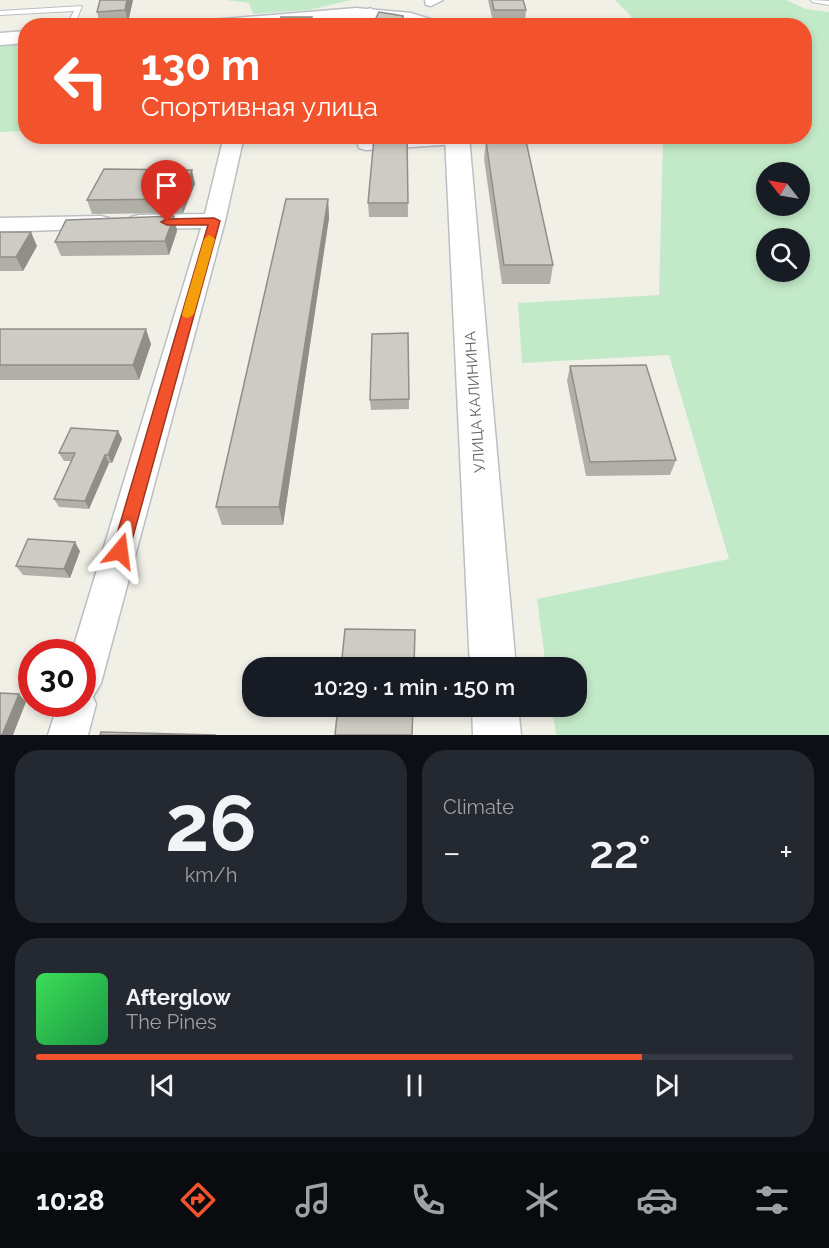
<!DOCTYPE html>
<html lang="en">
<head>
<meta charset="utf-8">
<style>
	:root { --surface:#171b24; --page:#242831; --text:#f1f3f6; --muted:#9ea1a6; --line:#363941; --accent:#f3532c }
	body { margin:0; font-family:Raleway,sans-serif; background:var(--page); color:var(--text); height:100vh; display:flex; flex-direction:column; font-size:22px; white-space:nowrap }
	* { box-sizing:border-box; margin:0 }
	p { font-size:20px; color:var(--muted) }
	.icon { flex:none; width:33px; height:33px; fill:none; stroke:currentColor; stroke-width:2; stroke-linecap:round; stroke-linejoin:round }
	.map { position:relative; height:735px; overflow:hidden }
	.side { display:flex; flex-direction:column; gap:15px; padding:15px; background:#0d0f14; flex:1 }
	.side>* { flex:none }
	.guide { position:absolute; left:18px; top:18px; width:794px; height:126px; border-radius:24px; box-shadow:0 3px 9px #0003; background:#f3532c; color:#fff; overflow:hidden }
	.needle { width:39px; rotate:301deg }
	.buttons { position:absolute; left:756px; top:162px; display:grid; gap:12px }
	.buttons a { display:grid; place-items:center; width:54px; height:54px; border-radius:50%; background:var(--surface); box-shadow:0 3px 9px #0003; font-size:30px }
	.speed { position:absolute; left:18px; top:639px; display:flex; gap:12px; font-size:30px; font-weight:700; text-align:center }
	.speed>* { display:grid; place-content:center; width:78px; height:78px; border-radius:50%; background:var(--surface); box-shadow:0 3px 9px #0003; line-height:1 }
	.speed .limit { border:9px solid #d22; background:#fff; color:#111 }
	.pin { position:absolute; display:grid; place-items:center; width:51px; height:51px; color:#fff; margin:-62px -26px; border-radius:50% 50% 50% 0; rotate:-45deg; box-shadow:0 0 6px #0007 }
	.pin .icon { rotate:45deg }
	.me { position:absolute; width:66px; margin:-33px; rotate:16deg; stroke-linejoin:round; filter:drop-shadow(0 0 4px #0008) }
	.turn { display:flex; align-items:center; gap:21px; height:126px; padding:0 24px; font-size:27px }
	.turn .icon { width:78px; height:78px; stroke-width:2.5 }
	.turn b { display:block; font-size:42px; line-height:51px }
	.big { font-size:45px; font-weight:600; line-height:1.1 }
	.side .widget { flex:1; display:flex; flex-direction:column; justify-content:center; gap:9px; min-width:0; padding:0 21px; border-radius:24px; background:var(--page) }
	.side .dial { align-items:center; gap:0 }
	.dial b { font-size:78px; line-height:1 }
	.song { display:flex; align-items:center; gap:18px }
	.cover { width:72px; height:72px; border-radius:9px; background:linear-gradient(135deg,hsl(130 70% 55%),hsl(140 70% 35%)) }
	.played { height:6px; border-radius:3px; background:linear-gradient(90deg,var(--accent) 80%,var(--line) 80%) }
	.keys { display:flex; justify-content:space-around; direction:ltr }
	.heat { display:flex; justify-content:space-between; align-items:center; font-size:33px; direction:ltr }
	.side .tiles { flex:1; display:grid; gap:15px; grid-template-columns:1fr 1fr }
	.widget:last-child { grid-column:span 2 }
	.trip { position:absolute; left:242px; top:657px; width:345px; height:60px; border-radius:24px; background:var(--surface); box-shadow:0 3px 9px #0003; font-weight:600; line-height:60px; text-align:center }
	.dock { display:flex; height:96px; justify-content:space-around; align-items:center; background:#090b0e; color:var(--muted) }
	.dock .icon { width:42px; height:42px }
	.dock .current { color:var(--accent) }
	.dock b { font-size:27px; color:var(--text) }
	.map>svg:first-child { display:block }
	.green { fill:#c3eac8; fill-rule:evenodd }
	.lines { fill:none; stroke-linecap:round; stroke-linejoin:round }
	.service-casing { stroke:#bcbec3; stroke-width:2 }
	.minor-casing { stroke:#bcbec3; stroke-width:3 }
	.secondary-casing { stroke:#bdbfc5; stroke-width:3 }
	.service { fill:#fff; fill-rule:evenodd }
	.minor { fill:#fff; fill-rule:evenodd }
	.secondary { fill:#fff; fill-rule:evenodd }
	.wall { fill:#b0afa8 }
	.shaded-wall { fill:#908e88 }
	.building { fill:#cdcbc3; stroke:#908e88; stroke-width:1.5 }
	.route { fill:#f3532c; stroke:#9e361d; stroke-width:1.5 }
	.slow { fill:#f59e0b }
	.labels { text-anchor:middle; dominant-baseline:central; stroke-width:4.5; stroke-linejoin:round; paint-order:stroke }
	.street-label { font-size:15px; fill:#5f6268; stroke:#fff }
</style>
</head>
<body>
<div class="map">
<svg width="829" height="735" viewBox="0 0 829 735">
	<rect width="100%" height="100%" fill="#f1f0e7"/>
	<g class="green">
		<path d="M225,0H351L309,10L253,14L249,3Z"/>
		<path d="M615,0H786L806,9L829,12V735H556L552,707L576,706V668L546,667L537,599L729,559L669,355L522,363L518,303L659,295L663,137L804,136V26L633,25L631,16ZM766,172H800V206H766ZM800,238V272H766V238Z"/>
		<path d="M25,44V131L0,132V46Z"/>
	</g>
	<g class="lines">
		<g class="service-casing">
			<g id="service">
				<path d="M811,0L829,1V5L812,2Z"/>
				<path d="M82,6L74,26H66L74,11L0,15V11Z"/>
			</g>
		</g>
		<g class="minor-casing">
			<g id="minor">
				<path d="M425,0H443L431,6L426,5Z"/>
				<path d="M370,8L378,13L377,26H361L362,13Z"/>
				<path d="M224,136H244L225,221L101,683L93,697L96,704L88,735H48L58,704H82V652H72L201,228L139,229L131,227L128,222L131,217L139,215L205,214Z"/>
				<path d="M356,136H466L467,138L457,144L366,150L359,148Z"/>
				<path d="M101,216L109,218L112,223L109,228L0,232V218Z"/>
			</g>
		</g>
		<g class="secondary-casing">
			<g id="secondary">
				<path d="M356,8L411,13L440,22L442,26H414L385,20L356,19L270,26H201L210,20Z"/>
				<path d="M26,31V43L0,45V33Z"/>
				<path d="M445,136H469L516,668H470Z"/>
				<path d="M472,706H518L521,735H473Z"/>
			</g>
		</g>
		<use href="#service" class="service"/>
		<use href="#minor" class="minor"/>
		<use href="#secondary" class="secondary"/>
	</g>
	<g class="wall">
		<path d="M133,0L128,22L100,24L97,12Z"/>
		<path d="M488,0H523L526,10L525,22H493Z"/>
		<path d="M254,136H294L293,142H255Z"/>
		<path d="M407,136L408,217H369L368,203Z"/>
		<path d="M486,141L553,265L550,284H502L484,159Z"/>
		<path d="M195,184L183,213L92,214L87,200Z"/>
		<path d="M328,199L329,218L283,525H222L216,507Z"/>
		<path d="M174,216L177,231L169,255L61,256L55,242Z"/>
		<path d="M0,232L37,246L23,271H0Z"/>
		<path d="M0,329L151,344L139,380H0Z"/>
		<path d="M408,333L409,409L371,410L370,400Z"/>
		<path d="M570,366L676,460L670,475L586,476L567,381Z"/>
		<path d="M118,431L122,439L112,463H109L89,509L59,507L54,499L72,461H64L59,453Z"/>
		<path d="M80,551L70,578L23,575L16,566Z"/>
	</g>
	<g class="shaded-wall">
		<path d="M127,0H133L128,22L125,10Z"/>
		<path d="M192,170L195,184L183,213L180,199Z"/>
		<path d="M328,199L329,218L283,525L279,507Z"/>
		<path d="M174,216L177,231L169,255L165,241Z"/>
		<path d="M31,232L37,246L23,271L16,257Z"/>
		<path d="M146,329L151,344L139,380L133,365Z"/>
		<path d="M118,431L122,439L112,463L108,455Z"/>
		<path d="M105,455L109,463L89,509L85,501Z"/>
		<path d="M75,542L80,551L70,578L64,569Z"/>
		<path d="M19,694L26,702L13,735H2Z"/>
	</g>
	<g class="building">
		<path d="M100,0H127L125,10L97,12Z"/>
		<path d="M492,0H523L526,10H494Z"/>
		<path d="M379,12L403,16V26H375L376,18Z"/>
		<path d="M281,17H312L310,26H279Z"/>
		<path d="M396,136H407L408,203H368L374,138Z"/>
		<path d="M486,141H526L553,265H504Z"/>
		<path d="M104,169L192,170L180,199L87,200Z"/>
		<path d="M286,199H328L279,507H216Z"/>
		<path d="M174,216L165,241L55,242L66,220Z"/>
		<path d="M0,232H31L16,257H0Z"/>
		<path d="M0,329H146L133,365H0Z"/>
		<path d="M408,333L409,399L370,400L372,334Z"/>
		<path d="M646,365L676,460L590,462L570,366Z"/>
		<path d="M71,428L118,431L108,455H105L85,501L54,499L75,453H59Z"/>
		<path d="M28,539L75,542L64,569L16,566Z"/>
		<path d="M345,629L415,630L414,668H341Z"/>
		<path d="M0,693L19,694L2,735H0Z"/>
		<path d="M338,706H413L412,735H335Z"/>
		<path d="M101,732L216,735H100Z"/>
	</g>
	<path class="route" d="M214,218L220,221L129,551L126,556L120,559L114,556L112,551L208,225H167L161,222L167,219Z"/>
	<path class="slow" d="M209,235L215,239L194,314L188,318L183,317L182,314L204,239Z"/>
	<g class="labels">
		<g class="street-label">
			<text transform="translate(475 402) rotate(-94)">УЛИЦА КАЛИНИНА</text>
		</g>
	</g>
</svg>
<div class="buttons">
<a><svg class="needle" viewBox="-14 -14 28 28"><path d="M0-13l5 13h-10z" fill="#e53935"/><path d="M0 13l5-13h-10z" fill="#9ea1a6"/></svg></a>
<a><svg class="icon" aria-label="search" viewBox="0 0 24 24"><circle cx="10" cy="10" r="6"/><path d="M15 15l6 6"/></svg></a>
</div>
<div class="speed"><div class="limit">30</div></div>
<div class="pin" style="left:167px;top:222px;background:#d93025"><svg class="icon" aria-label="arrive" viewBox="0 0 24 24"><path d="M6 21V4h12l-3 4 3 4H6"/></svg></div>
<svg class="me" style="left:120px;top:551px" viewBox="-20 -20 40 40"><path d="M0-17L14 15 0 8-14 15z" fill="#f3532c" stroke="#fff" stroke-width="4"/></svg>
<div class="trip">10:29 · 1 min · 150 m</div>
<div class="guide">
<div class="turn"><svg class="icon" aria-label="left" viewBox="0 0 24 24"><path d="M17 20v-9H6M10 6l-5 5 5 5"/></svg><div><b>130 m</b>Спортивная улица</div></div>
</div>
</div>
<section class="side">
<div class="tiles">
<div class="widget dial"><b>26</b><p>km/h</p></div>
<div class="widget"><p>Climate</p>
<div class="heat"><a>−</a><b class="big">22°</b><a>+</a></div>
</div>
<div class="widget">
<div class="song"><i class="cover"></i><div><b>Afterglow</b><p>The Pines</p></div></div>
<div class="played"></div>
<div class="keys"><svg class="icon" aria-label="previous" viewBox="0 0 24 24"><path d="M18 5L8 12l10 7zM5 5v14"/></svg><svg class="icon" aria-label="pause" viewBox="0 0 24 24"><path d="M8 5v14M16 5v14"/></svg><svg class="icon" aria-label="next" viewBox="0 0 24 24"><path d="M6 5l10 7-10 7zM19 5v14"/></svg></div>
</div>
</div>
</section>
<nav class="dock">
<b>10:28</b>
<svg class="icon current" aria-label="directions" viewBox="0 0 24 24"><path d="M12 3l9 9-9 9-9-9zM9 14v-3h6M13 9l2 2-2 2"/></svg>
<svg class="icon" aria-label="music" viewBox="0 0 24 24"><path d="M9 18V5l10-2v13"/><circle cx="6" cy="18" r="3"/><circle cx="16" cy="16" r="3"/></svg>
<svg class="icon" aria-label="phone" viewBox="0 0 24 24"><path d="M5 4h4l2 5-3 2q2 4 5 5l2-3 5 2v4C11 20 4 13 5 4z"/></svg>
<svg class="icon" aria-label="climate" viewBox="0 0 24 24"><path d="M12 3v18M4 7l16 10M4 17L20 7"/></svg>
<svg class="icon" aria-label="car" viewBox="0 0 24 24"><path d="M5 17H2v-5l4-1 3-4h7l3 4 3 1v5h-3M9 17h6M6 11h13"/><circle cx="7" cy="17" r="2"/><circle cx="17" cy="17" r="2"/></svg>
<svg class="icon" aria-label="filters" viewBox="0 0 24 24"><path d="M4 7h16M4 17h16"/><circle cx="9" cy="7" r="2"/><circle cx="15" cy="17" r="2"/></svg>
</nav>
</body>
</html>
